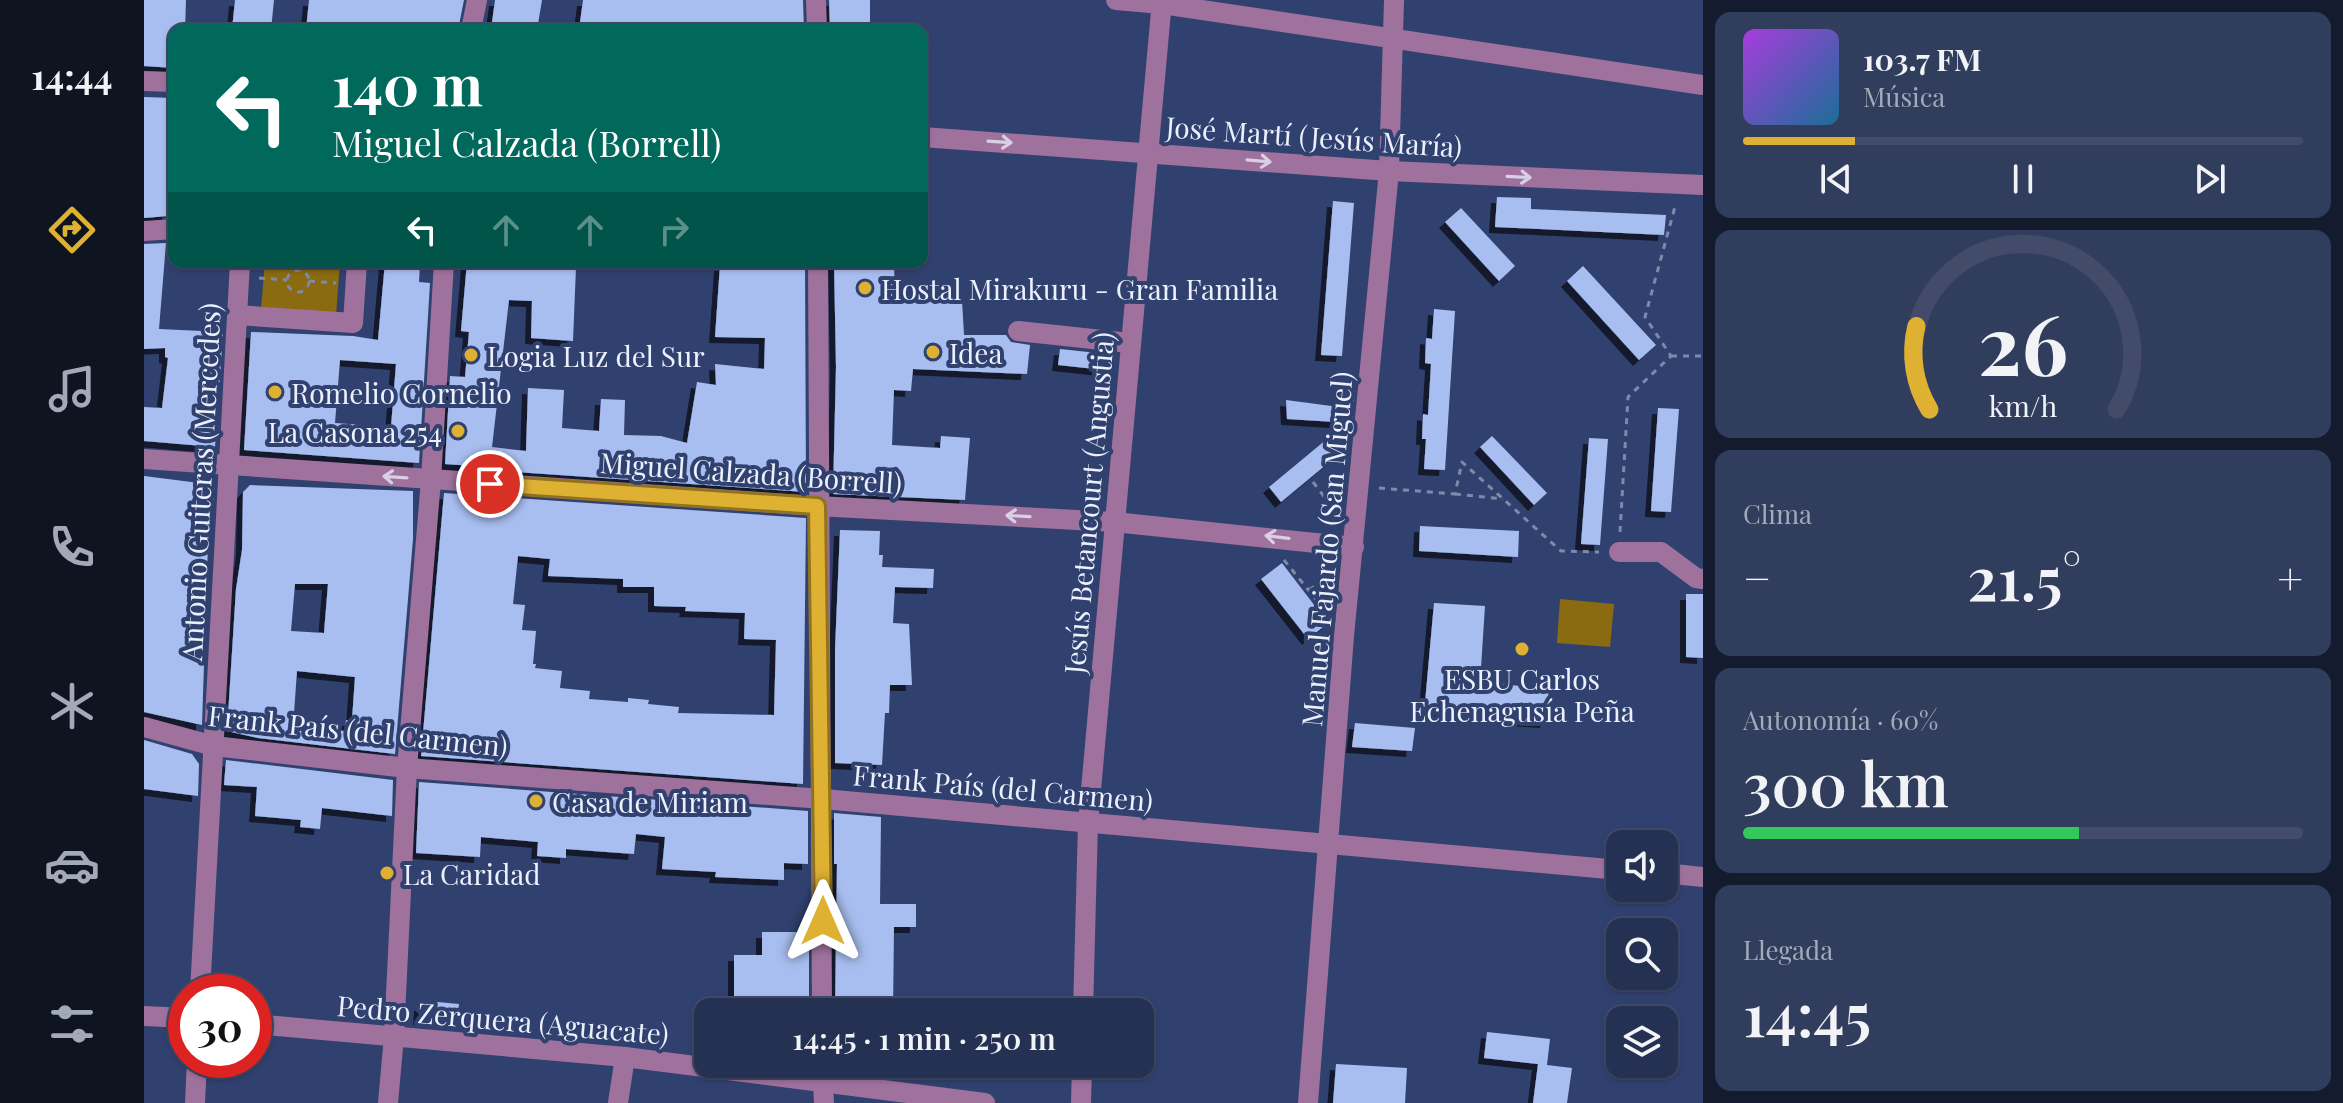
<!DOCTYPE html>
<html lang="es">
<head>
<meta charset="utf-8">
<style>
	:root { --surface:#253153; --page:#313d5d; --text:#f1f3f6; --muted:#a3a9b8; --line:#424c6a; --accent:#deb133 }
	body { margin:0; font-family:"Playfair Display",serif; background:var(--page); color:var(--text); height:100vh; display:flex; flex-direction:column; font-size:30px; white-space:nowrap }
	* { box-sizing:border-box; margin:0 }
	p { font-size:26px; color:var(--muted) }
	.icon { flex:none; width:44px; height:44px; fill:none; stroke:currentColor; stroke-width:2; stroke-linecap:round; stroke-linejoin:round }
	.map { position:relative; flex:1; overflow:hidden }
	.panel { display:flex; flex-direction:column; gap:12px; padding:12px; background:#141b2e; width:640px }
	.panel>* { flex:none }
	.banner { position:absolute; left:24px; top:24px; width:760px; height:244px; border-radius:16px; box-shadow:0 2px 6px #0004,0 0 0 2px var(--line); background:#00695c; color:#fff; overflow:hidden }
	.fabs { position:absolute; left:1462px; top:830px; display:grid; gap:16px }
	.fabs a { display:grid; place-items:center; width:72px; height:72px; border-radius:16px; background:var(--surface); box-shadow:0 2px 6px #0004,0 0 0 2px var(--line); font-size:40px }
	.speed { position:absolute; left:24px; top:974px; display:flex; gap:16px; font-size:40px; font-weight:700; text-align:center }
	.speed>* { display:grid; place-content:center; width:104px; height:104px; border-radius:50%; background:var(--surface); box-shadow:0 2px 6px #0004,0 0 0 2px var(--line); line-height:1 }
	.speed .limit { border:12px solid #d22; background:#fff; color:#111 }
	.pin { position:absolute; display:grid; place-items:center; width:68px; height:68px; color:#fff; margin:-34px; border:4px solid #fff; border-radius:50%; box-shadow:0 2px 8px #0007 }
	.me { position:absolute; width:88px; margin:-44px; rotate:0deg; stroke-linejoin:round; filter:drop-shadow(0 0 6px #0008) }
	.turn { display:flex; align-items:center; gap:28px; height:168px; padding:0 32px; font-size:36px }
	.turn .icon { width:104px; height:104px; stroke-width:2.5 }
	.turn b { display:block; font-size:56px; line-height:68px }
	.lanes { display:flex; align-items:center; height:76px; padding:0 32px; background:#0003; justify-content:center; gap:40px; direction:ltr }
	.lanes .off { opacity:.35 }
	.big { font-size:60px; font-weight:600; line-height:1.1 }
	.panel .tile { flex:1; display:flex; flex-direction:column; justify-content:center; gap:12px; min-width:0; padding:0 28px; border-radius:16px; background:var(--page) }
	.panel .dial { align-items:center; gap:0 }
	.dial svg { height:208px; overflow:visible; fill:none; stroke:var(--line); stroke-width:7; stroke-linecap:round; text-anchor:middle }
	.dial text { fill:var(--text); stroke:none }
	.song { display:flex; align-items:center; gap:24px }
	.cover { width:96px; height:96px; border-radius:12px; background:linear-gradient(135deg,hsl(280 70% 55%),hsl(200 70% 35%)) }
	.played { height:8px; border-radius:4px; background:linear-gradient(90deg,var(--accent) 20%,var(--line) 20%) }
	.keys { display:flex; justify-content:space-around; direction:ltr }
	.heat { display:flex; justify-content:space-between; align-items:center; font-size:44px; direction:ltr }
	.charge { height:12px; border-radius:6px; background:linear-gradient(90deg,#34c759 60%,var(--line) 0) }
	.trip { position:absolute; left:550px; top:998px; width:460px; height:80px; border-radius:16px; background:var(--surface); box-shadow:0 2px 6px #0004,0 0 0 2px var(--line); font-weight:600; line-height:80px; text-align:center }
	main { display:flex; flex:1; min-height:0 }
	.menu { display:flex; flex-direction:column; width:144px; justify-content:space-around; align-items:center; background:#0f1421; color:var(--muted) }
	.menu .icon { width:56px; height:56px }
	.menu .active { color:var(--accent) }
	.menu b { font-size:36px; color:var(--text) }
	.map>svg:first-child { display:block }
	.green { fill:#8a6b12 }
	.building { fill:#a9bef0; fill-rule:evenodd; filter:url(#shadow) }
	.lines { fill:none; stroke-linecap:round; stroke-linejoin:round }
	.path { stroke:#7f8aaa; stroke-width:3; stroke-dasharray:6 6; stroke-linecap:butt }
	.minor { stroke:#9f729d; stroke-width:20 }
	.oneway { stroke:#d8d0e4 }
	.route-casing { stroke:#907321; stroke-width:20 }
	.route { stroke:#deb133; stroke-width:14 }
	.poi-dot { fill:#deb133; stroke:#31416f; stroke-width:3 }
	.labels { text-anchor:middle; dominant-baseline:central; stroke-width:8; stroke-linejoin:round; paint-order:stroke }
	.street-label { font-size:28px; fill:#ebf0fc; stroke:#31416f }
	.poi-label { font-size:28px; fill:#ebf0fc; stroke:#31416f; text-anchor:start }
</style>
</head>
<body>
<main>
<nav class="menu">
<b>14:44</b>
<svg class="icon active" aria-label="directions" viewBox="0 0 24 24"><path d="M12 3l9 9-9 9-9-9zM9 14v-3h6M13 9l2 2-2 2"/></svg>
<svg class="icon" aria-label="music" viewBox="0 0 24 24"><path d="M9 18V5l10-2v13"/><circle cx="6" cy="18" r="3"/><circle cx="16" cy="16" r="3"/></svg>
<svg class="icon" aria-label="phone" viewBox="0 0 24 24"><path d="M5 4h4l2 5-3 2q2 4 5 5l2-3 5 2v4C11 20 4 13 5 4z"/></svg>
<svg class="icon" aria-label="climate" viewBox="0 0 24 24"><path d="M12 3v18M4 7l16 10M4 17L20 7"/></svg>
<svg class="icon" aria-label="car" viewBox="0 0 24 24"><path d="M5 17H2v-5l4-1 3-4h7l3 4 3 1v5h-3M9 17h6M6 11h13"/><circle cx="7" cy="17" r="2"/><circle cx="17" cy="17" r="2"/></svg>
<svg class="icon" aria-label="filters" viewBox="0 0 24 24"><path d="M4 7h16M4 17h16"/><circle cx="9" cy="7" r="2"/><circle cx="15" cy="17" r="2"/></svg>
</nav>
<div class="map">
<svg width="1559" height="1103" viewBox="0 0 1559 1103">
	<defs>
		<filter id="shadow"><feDropShadow dx="-6" dy="6" stdDeviation="0" flood-color="#0009"/></filter>
	</defs>
	<rect width="100%" height="100%" fill="#31416f"/>
	<g class="green">
		<path d="M121,262H196L192,315L117,309Z"/>
		<path d="M1416,599L1470,604L1466,647L1413,643Z"/>
	</g>
	<g class="building">
		<path d="M0,0H42L41,30H30V68L0,66Z"/>
		<path d="M91,0H130L127,30H88Z"/>
		<path d="M165,0H320L314,30H162Z"/>
		<path d="M351,0H398L393,30H347Z"/>
		<path d="M439,0H659L660,30H435Z"/>
		<path d="M685,0H726V30H686Z"/>
		<path d="M0,97L30,98V155L24,216L0,218Z"/>
		<path d="M1353,197L1387,198V209L1522,215L1520,235L1351,227Z"/>
		<path d="M1189,201L1210,203L1198,356L1177,355Z"/>
		<path d="M1317,208L1371,266L1355,281L1301,222Z"/>
		<path d="M22,243L15,329L79,332L71,447L0,441V407L18,408L24,358L21,357V348L0,349V244Z"/>
		<path d="M241,262L276,264L275,282L286,283L275,463L100,450L107,332L209,336L234,340ZM196,360L252,364L247,427L191,423Z"/>
		<path d="M323,262H382L432,267L429,341L387,338L388,301L365,300L348,447L382,451L384,388L420,390L418,428L455,431L457,399L481,400L480,435L517,436L543,443L553,382L572,385L571,364L620,369L621,338L571,337L576,265L661,262L662,492L343,470V467L301,464L306,376L321,377L325,332L317,331Z"/>
		<path d="M690,262H750L751,301L818,300L820,335H862L867,342L886,345L883,374L769,369L767,391L750,390L748,445L796,448L797,436L826,438L821,500L689,494L692,367Z"/>
		<path d="M1439,266L1512,345L1495,360L1423,281Z"/>
		<path d="M1290,309L1311,311L1301,470L1280,469L1282,439H1278L1279,414L1284,415L1287,364L1281,363L1282,338L1288,339Z"/>
		<path d="M916,349L972,355L970,371L914,365Z"/>
		<path d="M1198,389L1211,390L1208,423L1143,419L1142,400L1195,407Z"/>
		<path d="M1514,408L1535,409L1527,512L1507,511Z"/>
		<path d="M1189,434L1201,449L1137,502L1125,487Z"/>
		<path d="M1348,436L1403,493L1390,505L1336,447Z"/>
		<path d="M1445,438L1464,439L1456,545L1437,544Z"/>
		<path d="M0,476L71,485L64,543L58,725L0,712Z"/>
		<path d="M106,485L269,491V539L251,754L114,738L83,731L92,589L98,550L99,492ZM151,584H184L180,633L147,631ZM153,671L211,677L208,720H202L201,731L149,727Z"/>
		<path d="M300,493L662,518L659,784L277,756ZM374,556L406,559L404,576L479,579V587H510V606L542,607L541,611L601,613L600,639L632,640L630,715L534,713L535,707L504,704L505,700L484,698V702L445,699L446,691L416,688L418,671L391,668L392,664H389L392,631L378,630L381,605L369,604Z"/>
		<path d="M1276,526L1375,531L1374,557L1275,551Z"/>
		<path d="M696,530L736,531L735,555H739L738,567L790,569L789,588L751,587L749,623L765,624L768,685H746L745,713H741L738,765L691,763V650Z"/>
		<path d="M1138,563L1184,623L1164,639L1117,579Z"/>
		<path d="M1542,594H1559V658L1542,657Z"/>
		<path d="M1290,603L1341,606L1336,683L1405,688L1402,722L1280,714Z"/>
		<path d="M1211,723L1271,728L1268,751L1208,747Z"/>
		<path d="M0,740L48,754L55,764L54,796L0,789Z"/>
		<path d="M82,760L249,780L248,816L178,808L176,829L156,827L157,820L111,816L113,787L80,785Z"/>
		<path d="M275,782L664,811V864L640,863V880L571,877L572,872L518,869L521,837L492,834L490,854L422,849V858L393,856L394,842L337,837L336,857L272,853Z"/>
		<path d="M690,813L737,817L736,904H772V927H750L749,1012H691L693,864H690Z"/>
		<path d="M618,932H665V1012H590V955H618Z"/>
		<path d="M283,1001L315,1004L313,1023L275,1019L276,1005L283,1004Z"/>
		<path d="M1343,1032L1406,1039L1403,1065L1428,1068L1423,1103H1389L1394,1064L1340,1058Z"/>
		<path d="M1192,1064L1263,1068L1261,1103H1189Z"/>
	</g>
	<g class="lines">
		<g class="path">
			<circle cx="154" cy="281" r="11"/>
			<path d="M115,278L143,280"/>
			<path d="M165,281L192,283"/>
			<path d="M1527,356H1559"/>
			<path d="M1169,482L1191,511"/>
			<path d="M1235,488L1311,494L1318,462L1417,551L1455,552"/>
			<path d="M1311,494L1359,499"/>
			<path d="M1476,532L1484,397L1527,356L1501,317L1532,203"/>
			<path d="M1140,560L1183,613"/>
			<path d="M1165,590L1185,576"/>
		</g>
		<g class="minor">
			<path d="M672,0L673,30"/>
			<path d="M972,0L1018,4L1559,85"/>
			<path d="M327,30L333,0"/>
			<path d="M0,81L30,82"/>
			<path d="M778,137L1245,171L1559,185"/>
			<path d="M0,231L30,229"/>
			<path d="M674,262L678,1012"/>
			<path d="M93,315L209,323L213,262"/>
			<path d="M874,331L986,343"/>
			<path d="M0,459L673,506L970,522L1210,547"/>
			<path d="M1475,552H1517L1552,578L1559,579"/>
			<path d="M0,727L70,746L263,768L679,799L1476,870"/>
			<path d="M1520,873L1559,877"/>
			<path d="M56,992L96,262"/>
			<path d="M939,1012L944,823L1018,0"/>
			<path d="M0,1016L42,1018"/>
			<path d="M110,1024L481,1057L841,1103"/>
			<path d="M678,1064L680,1103"/>
			<path d="M51,1103L53,1060"/>
			<path d="M244,1103L250,1036L263,768L287,480L300,262"/>
			<path d="M474,1103L481,1057"/>
			<path d="M937,1103L938,1064"/>
			<path d="M1164,1103L1200,636L1245,171L1250,0"/>
		</g>
	</g>
	<defs><path id="oneway-shaft" d="M-6 0H5M1.5-3L5.5 0L1.5 3" fill="none" stroke-width="1.6" stroke-linecap="round" stroke-linejoin="round" transform="scale(2)"/></defs>
	<g class="oneway">
		<use href="#oneway-shaft" transform="translate(856 142) rotate(4)"/>
		<use href="#oneway-shaft" transform="translate(1115 161) rotate(5)"/>
		<use href="#oneway-shaft" transform="translate(1375 177) rotate(3)"/>
		<use href="#oneway-shaft" transform="translate(251 477) rotate(-176)"/>
		<use href="#oneway-shaft" transform="translate(874 516) rotate(-177)"/>
		<use href="#oneway-shaft" transform="translate(1133 537) rotate(-173)"/>
	</g>
	<g class="lines">
		<g class="route-casing">
			<path id="route" d="M346,484L673,506L679,921"/>
		</g>
		<use href="#route" class="route"/>
	</g>
	<g class="poi-dot">
		<circle cx="721" cy="288" r="8"/>
		<circle cx="789" cy="352" r="8"/>
		<circle cx="327" cy="355" r="8"/>
		<circle cx="131" cy="392" r="8"/>
		<circle cx="314" cy="431" r="8"/>
		<circle cx="1378" cy="649" r="8"/>
		<circle cx="392" cy="801" r="8"/>
		<circle cx="243" cy="873" r="8"/>
	</g>
	<g class="labels">
		<g class="street-label">
			<text transform="translate(1170 136) rotate(4)">José Martí (Jesús María)</text>
			<text transform="translate(607 472) rotate(4)">Miguel Calzada (Borrell)</text>
			<text transform="translate(56 482) rotate(-87)">Antonio Guiteras (Mercedes)</text>
			<text transform="translate(944 503) rotate(-85)">Jesús Betancourt (Angustia)</text>
			<text transform="translate(1182 549) rotate(-85)">Manuel Fajardo (San Miguel)</text>
			<text transform="translate(214 730) rotate(6)">Frank País (del Carmen)</text>
			<text transform="translate(859 787) rotate(5)">Frank País (del Carmen)</text>
			<text transform="translate(359 1019) rotate(5)">Pedro Zerquera (Aguacate)</text>
		</g>
		<g class="poi-label">
			<text x="737" y="288">Hostal Mirakuru - Gran Familia</text>
			<text x="805" y="352">Idea</text>
			<text x="343" y="355">Logia Luz del Sur</text>
			<text x="147" y="392">Romelio Cornelio</text>
			<text x="298" y="431" text-anchor="end">La Casona 254</text>
			<text x="1378" y="678" text-anchor="middle">ESBU Carlos<tspan x="1378" dy="32">Echenagusía Peña</tspan></text>
			<text x="408" y="801">Casa de Miriam</text>
			<text x="259" y="873">La Caridad</text>
		</g>
	</g>
</svg>
<div class="fabs">
<a><svg class="icon" aria-label="sound" viewBox="0 0 24 24"><path d="M4 9h4l5-4v14l-5-4H4zM17 9q2 3 0 6"/></svg></a>
<a><svg class="icon" aria-label="search" viewBox="0 0 24 24"><circle cx="10" cy="10" r="6"/><path d="M15 15l6 6"/></svg></a>
<a><svg class="icon" aria-label="layers" viewBox="0 0 24 24"><path d="M12 4l9 5-9 5-9-5zM3 14l9 5 9-5"/></svg></a>
</div>
<div class="speed"><div class="limit">30</div></div>
<div class="pin" style="left:346px;top:484px;background:#d93025"><svg class="icon" aria-label="arrive" viewBox="0 0 24 24"><path d="M6 21V4h12l-3 4 3 4H6"/></svg></div>
<svg class="me" style="left:679px;top:921px" viewBox="-20 -20 40 40"><path d="M0-17L14 15 0 8-14 15z" fill="#deb133" stroke="#fff" stroke-width="4"/></svg>
<div class="trip">14:45 · 1 min · 250 m</div>
<div class="banner">
<div class="turn"><svg class="icon" aria-label="left" viewBox="0 0 24 24"><path d="M17 20v-9H6M10 6l-5 5 5 5"/></svg><div><b>140 m</b>Miguel Calzada (Borrell)</div></div>
<div class="lanes"><svg class="icon" aria-label="left" viewBox="0 0 24 24"><path d="M17 20v-9H6M10 6l-5 5 5 5"/></svg><svg class="icon off" aria-label="ahead" viewBox="0 0 24 24"><path d="M12 20V5M6 11l6-6 6 6"/></svg><svg class="icon off" aria-label="ahead" viewBox="0 0 24 24"><path d="M12 20V5M6 11l6-6 6 6"/></svg><svg class="icon off" aria-label="right" viewBox="0 0 24 24"><path d="M7 20v-9h11M14 6l5 5-5 5"/></svg></div>
</div>
</div>
<section class="panel">
<div class="tile">
<div class="song"><i class="cover"></i><div><b>103.7 FM</b><p>Música</p></div></div>
<div class="played"></div>
<div class="keys"><svg class="icon" aria-label="previous" viewBox="0 0 24 24"><path d="M18 5L8 12l10 7zM5 5v14"/></svg><svg class="icon" aria-label="pause" viewBox="0 0 24 24"><path d="M8 5v14M16 5v14"/></svg><svg class="icon" aria-label="next" viewBox="0 0 24 24"><path d="M6 5l10 7-10 7zM19 5v14"/></svg></div>
</div>
<div class="tile dial"><svg viewBox="0 0 100 80">
<path d="M14 69A42 42 0 1 1 86 69"/>
<path d="M14 69A42 42 0 0 1 9 37" stroke="#deb133"/>
<text x="50" y="56" font-size="32" font-weight="700">26</text>
<text x="50" y="72" font-size="11">km/h</text>
</svg></div>
<div class="tile"><p>Clima</p>
<div class="heat"><a>−</a><b class="big">21.5°</b><a>+</a></div>
</div>
<div class="tile"><p>Autonomía · 60%</p><b class="big">300 km</b><div class="charge"></div></div>
<div class="tile"><p>Llegada</p><b class="big">14:45</b></div>
</section>
</main>
</body>
</html>
